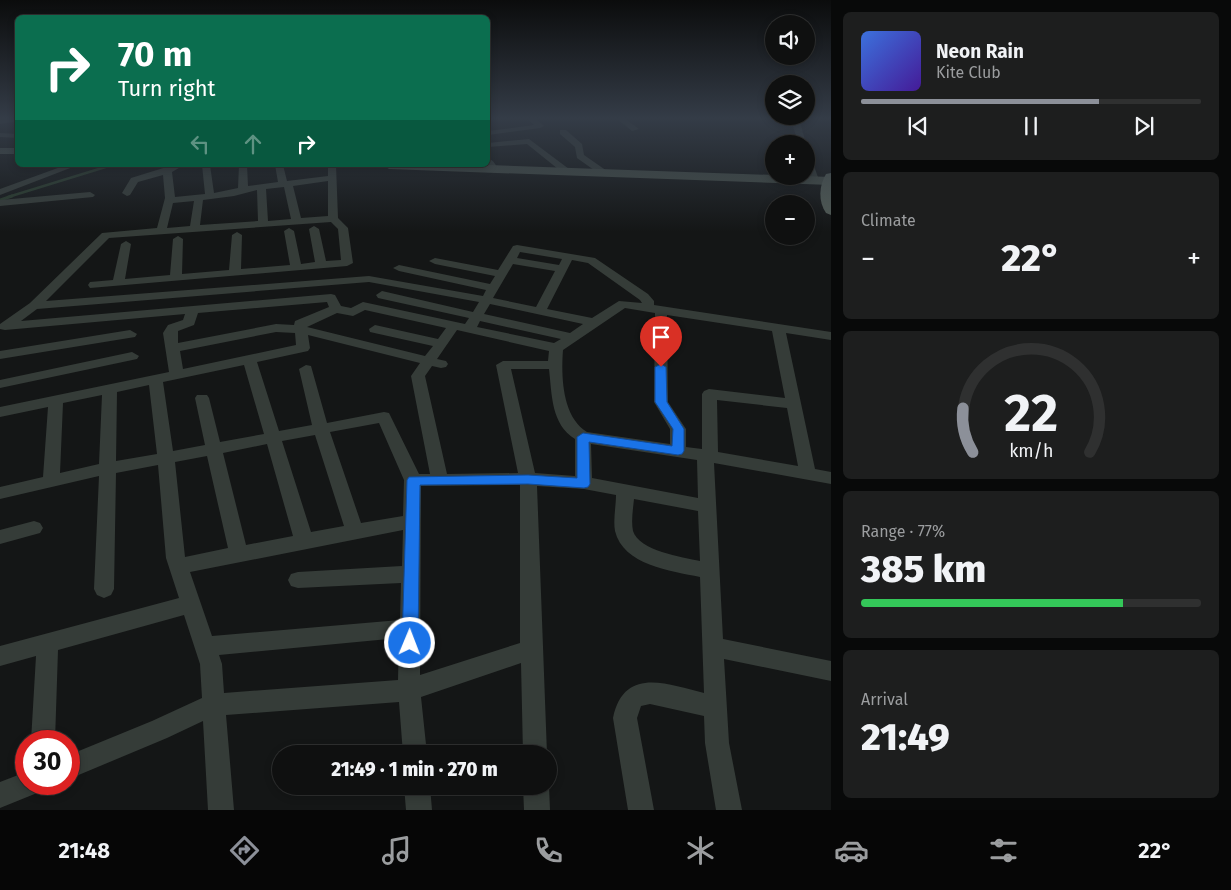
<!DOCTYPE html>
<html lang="en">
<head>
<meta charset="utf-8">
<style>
	:root { --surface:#0f1010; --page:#1d1e1e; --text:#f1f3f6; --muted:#9b9d9f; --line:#2f3030; --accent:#8c9099 }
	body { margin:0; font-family:"Fira Sans",sans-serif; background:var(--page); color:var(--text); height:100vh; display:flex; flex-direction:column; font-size:19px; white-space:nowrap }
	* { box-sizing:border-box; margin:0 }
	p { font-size:16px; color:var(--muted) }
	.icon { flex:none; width:28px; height:28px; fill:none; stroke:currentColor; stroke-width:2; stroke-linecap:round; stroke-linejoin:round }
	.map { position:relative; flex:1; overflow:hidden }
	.panel { display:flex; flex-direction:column; gap:12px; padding:12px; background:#080909; width:400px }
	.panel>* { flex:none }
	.top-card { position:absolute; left:15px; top:15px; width:475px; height:152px; border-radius:8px; box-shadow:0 2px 8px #0003,0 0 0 1px var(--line); background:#0b6e4f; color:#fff; overflow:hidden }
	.tools { position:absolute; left:765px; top:15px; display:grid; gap:10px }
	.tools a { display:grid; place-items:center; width:50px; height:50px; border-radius:50%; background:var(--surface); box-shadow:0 2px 8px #0003,0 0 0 1px var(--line); font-size:25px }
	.speed { position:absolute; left:15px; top:730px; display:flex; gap:10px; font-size:25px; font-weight:700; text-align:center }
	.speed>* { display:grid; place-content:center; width:65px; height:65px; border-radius:50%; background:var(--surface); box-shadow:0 2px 8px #0003,0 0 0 1px var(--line); line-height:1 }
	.speed .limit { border:8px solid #d22; background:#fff; color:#111 }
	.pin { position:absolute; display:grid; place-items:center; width:42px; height:42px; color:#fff; margin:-51px -21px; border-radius:50% 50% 50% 0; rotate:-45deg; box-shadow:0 0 5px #0007 }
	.pin .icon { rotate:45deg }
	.me { position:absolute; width:55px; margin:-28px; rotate:1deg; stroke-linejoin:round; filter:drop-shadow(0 0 4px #0008) }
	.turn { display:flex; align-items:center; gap:18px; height:105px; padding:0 20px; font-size:22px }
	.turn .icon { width:65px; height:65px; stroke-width:2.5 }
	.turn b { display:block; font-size:35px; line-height:42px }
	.lanes { display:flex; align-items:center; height:48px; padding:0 20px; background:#0003; justify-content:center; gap:25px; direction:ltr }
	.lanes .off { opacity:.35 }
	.big { font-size:38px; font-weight:800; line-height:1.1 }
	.panel .widget { flex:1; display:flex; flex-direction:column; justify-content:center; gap:8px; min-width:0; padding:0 18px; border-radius:8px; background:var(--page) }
	.panel .dial { align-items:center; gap:0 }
	.dial svg { height:130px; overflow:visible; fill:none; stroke:var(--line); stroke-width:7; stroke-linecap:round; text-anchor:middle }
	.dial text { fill:var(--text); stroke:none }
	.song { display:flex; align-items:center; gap:15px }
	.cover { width:60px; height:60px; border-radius:8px; background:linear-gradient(135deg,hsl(220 70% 55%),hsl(260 70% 35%)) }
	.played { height:5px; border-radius:2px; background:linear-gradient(90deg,var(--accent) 70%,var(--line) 70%) }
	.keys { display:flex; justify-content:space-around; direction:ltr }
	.heat { display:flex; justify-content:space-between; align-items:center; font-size:28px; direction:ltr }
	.charge { height:8px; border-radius:4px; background:linear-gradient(90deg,#34c759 77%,var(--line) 0) }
	.trip { position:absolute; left:272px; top:745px; width:285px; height:50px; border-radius:25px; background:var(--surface); box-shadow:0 2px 8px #0003,0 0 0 1px var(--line); font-weight:800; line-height:50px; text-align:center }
	.tab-bar { display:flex; height:80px; justify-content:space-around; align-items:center; background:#060606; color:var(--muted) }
	.tab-bar .icon { width:35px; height:35px }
	.tab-bar .current { color:var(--accent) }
	.tab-bar b { font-size:22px; color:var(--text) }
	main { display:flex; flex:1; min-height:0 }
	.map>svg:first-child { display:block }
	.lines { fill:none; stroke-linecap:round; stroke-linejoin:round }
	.stream-far1 { stroke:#293b2b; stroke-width:2.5 }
	.stream { stroke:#293b2b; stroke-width:3 }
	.street { fill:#353c38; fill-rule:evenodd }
	.secondary { fill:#434c46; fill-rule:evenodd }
	.primary { fill:#515b55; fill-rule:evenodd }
	.route { fill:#1a73e8; stroke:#114b97 }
</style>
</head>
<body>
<main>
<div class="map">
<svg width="831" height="810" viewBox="0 0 831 810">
	<rect width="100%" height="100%" fill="#141616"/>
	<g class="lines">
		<path class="stream-far1" d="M8,197L112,165"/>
		<path class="stream" d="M0,200L12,196"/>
		<g class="street">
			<path d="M18,118V121L0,124V120Z"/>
			<path d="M527,118H535L544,126L540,128L488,135V131L534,125Z"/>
			<path d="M616,118H624L639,129L632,131Z"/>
			<path d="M791,118H799L806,144H798Z"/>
			<path d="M560,130H566L582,144L584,155L607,171V175H601L577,158L575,147L560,134Z"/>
			<path d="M0,133L18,134V138L0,137Z"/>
			<path d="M529,139L569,169V173H563L527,144L488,147V143Z"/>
			<path d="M806,153L810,155L819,180L818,182L815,183C805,178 806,163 806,153Z"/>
			<path d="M488,158C492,159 499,167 497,171H491L487,165Z"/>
			<path d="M66,165H78L0,195V189Z"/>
			<path d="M173,165H184L172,172L175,197L205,194L202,165H210L214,193L238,188L239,165H247L248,186L278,182L275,165H283L287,181L328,176V165H336L338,218L348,228L353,263L347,266L90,288L88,285L90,282L113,280L121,244L126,241L131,244L125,279L170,275L173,239L178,236L183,239L182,274L229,270L232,235L237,232L242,235L241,269L290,265L284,231L289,228L294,231L301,264L315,262L309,229L314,226L319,229L326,261L341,260L338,229L331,222L109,238L46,301L369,276L483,296L486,290L399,271L393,268L399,265L490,284L495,276L435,264L429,261L435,258L498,270L513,246L517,245L595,258L648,294L654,301V305L831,332V340L786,333L815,469L831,472V484L714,463L723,639L831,661V681L724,659L729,743L742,810H716L705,743L704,716L650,704L641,706L637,718L654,810H628L613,718C624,666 667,684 704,693L700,577C671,571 623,565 615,531C613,520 616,506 616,495L584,489L537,486L547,754H523L521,663L421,697L427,754H403L399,702L226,715L234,810H208L203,721L167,738L69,779V755L152,721L202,698L200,664L184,615L58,650L55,741H31L36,656L0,666V646L179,598L166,558L158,465L116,473L114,589L111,595L104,598L97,595L94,589L99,476L0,499V487L43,477L48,407L0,417V407L169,372L163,333L168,325L183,320L185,314L5,330L0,329V324L30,303L102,233L157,228L165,198L163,175L138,182L130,195L127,196L122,193L131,178ZM328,181V216L301,218L293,186ZM284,187L291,219L268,221L266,189ZM257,190L258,221L200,225L203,200L234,196ZM194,201L190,226L167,228L173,203ZM520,252L562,259L559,265L517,258ZM572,260L588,263L640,300L642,303L619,301L592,318L547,309ZM513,264L555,271L536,307L493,298ZM369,282L479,302L473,312L382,291L376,295L378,298L469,318L465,324L363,302L351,308L341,306L335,295L331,294L21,321L37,309ZM327,302L329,307L295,321L294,325L276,324L178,343V331L194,325L198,313ZM490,304L583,324L570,333L484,314ZM625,308L655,313L654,402L670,429V444L587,432C562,417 561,376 563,350ZM365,310L446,328L438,339L375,325L369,329L370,332L433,346L425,356L307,327L337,313L353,316ZM667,315L772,331L785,398L709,389L704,391L702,394V449L686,447V429L668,402ZM480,321L561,339L554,343L477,327ZM457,330L549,351L548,361H503L496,365L518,473L447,474L425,376L432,366L441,368L446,367L448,364L446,361L437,359ZM276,332L295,333L296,345L183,369L180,351ZM308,335L420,363L411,376L430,474H419L389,413L384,412L327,423L311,366L306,365L299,369L312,425L279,431L257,362L308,351L310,348ZM244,365L264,434L220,442L209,398L207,395H197L195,398L205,445L173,451L163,382ZM511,369H549C552,395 551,424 575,439V476L535,473ZM149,385L157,454L116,461L117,392ZM102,395L99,464L60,473L63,403ZM717,400L787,408L798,466L718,452ZM379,423L404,480L403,516L361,523L330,432ZM315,435L344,526L311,532L282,441ZM267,444L293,536L246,545L223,453ZM591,444L697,460L698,498L592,478ZM207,456L228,548L185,557L175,462ZM520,485V643L420,675L421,486ZM634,499L698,511L700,561C682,557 639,551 633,531C631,521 633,509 634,499ZM403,530L402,566L298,572L291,574L288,580L291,586L298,588L401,583L400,620L212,636L190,572ZM399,638L398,680L224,693L222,664L219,655Z"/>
			<path d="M90,192L95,195L93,197L0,206V200Z"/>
			<path d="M130,330L137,334L135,337L0,359V351Z"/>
			<path d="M132,352L139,356L137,359L0,388V380Z"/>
			<path d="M34,521L40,523L43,528L40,533L0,544V530Z"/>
			<path d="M26,772V784H40L37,793L0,808V782Z"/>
			<path d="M404,786H430L432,810H406Z"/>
			<path d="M523,786H549L550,810H524Z"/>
		</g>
		<g class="secondary">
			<rect x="0" y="148" width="18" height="6"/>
			<path d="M383,165H488L831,177V185L389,169Z"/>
		</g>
		<path class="primary" d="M831,173V215L826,213C818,202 819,185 826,174Z"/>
	</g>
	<linearGradient id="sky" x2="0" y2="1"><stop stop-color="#0b0c0c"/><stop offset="0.51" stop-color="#343c47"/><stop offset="1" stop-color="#343c47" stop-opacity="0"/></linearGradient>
	<rect width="831" height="232" fill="url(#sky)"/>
	<path class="route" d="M661,364L666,367L667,402L684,429V451L682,454L678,455L589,442L590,484L588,487L584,488L528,484L420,485L418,643L416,648L410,651L405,648L402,643L407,480L409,477L528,475L577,478V437L583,433L672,446L673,429L655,402V367Z"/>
</svg>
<div class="tools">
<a><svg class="icon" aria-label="sound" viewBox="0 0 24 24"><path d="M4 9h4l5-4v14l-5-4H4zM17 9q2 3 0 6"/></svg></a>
<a><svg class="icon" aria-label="layers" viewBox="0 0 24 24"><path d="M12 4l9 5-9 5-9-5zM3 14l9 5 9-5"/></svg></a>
<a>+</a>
<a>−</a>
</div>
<div class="speed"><div class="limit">30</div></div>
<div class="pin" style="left:661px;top:367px;background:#d93025"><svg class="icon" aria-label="arrive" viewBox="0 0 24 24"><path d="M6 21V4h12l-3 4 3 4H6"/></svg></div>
<svg class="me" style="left:410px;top:643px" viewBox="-20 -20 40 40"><circle r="17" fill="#1a73e8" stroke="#fff" stroke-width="3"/><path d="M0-11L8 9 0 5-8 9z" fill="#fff"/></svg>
<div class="trip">21:49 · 1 min · 270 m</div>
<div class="top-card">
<div class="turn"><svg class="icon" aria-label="right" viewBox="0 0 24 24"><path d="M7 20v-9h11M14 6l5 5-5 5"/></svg><div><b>70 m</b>Turn right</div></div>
<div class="lanes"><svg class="icon off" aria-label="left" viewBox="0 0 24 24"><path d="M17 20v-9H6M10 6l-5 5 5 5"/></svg><svg class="icon off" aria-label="ahead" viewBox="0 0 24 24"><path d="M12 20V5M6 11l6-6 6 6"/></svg><svg class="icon" aria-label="right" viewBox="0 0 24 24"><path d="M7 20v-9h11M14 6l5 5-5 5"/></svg></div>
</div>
</div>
<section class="panel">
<div class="widget">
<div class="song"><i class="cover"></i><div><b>Neon Rain</b><p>Kite Club</p></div></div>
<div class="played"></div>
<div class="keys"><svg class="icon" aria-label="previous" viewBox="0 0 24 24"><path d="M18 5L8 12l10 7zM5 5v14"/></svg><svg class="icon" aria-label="pause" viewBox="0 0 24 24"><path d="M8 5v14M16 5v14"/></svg><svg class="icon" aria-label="next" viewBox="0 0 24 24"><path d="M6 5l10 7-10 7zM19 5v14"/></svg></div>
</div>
<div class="widget"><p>Climate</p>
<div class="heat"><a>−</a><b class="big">22°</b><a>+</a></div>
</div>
<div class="widget dial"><svg viewBox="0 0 100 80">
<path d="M14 69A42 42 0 1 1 86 69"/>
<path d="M14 69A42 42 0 0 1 8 42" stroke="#8c9099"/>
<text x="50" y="56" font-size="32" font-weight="700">22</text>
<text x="50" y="72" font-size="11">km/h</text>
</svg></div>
<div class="widget"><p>Range · 77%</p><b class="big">385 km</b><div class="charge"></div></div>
<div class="widget"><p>Arrival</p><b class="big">21:49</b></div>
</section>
</main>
<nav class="tab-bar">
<b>21:48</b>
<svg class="icon current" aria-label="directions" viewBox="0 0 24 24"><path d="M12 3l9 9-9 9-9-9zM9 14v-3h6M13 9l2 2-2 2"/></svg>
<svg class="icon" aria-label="music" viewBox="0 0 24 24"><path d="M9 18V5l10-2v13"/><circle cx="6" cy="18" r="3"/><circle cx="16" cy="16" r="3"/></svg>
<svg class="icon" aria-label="phone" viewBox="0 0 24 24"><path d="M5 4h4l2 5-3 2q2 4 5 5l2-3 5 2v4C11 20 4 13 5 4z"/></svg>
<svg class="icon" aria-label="climate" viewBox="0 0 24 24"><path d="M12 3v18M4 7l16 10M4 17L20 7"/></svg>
<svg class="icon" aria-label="car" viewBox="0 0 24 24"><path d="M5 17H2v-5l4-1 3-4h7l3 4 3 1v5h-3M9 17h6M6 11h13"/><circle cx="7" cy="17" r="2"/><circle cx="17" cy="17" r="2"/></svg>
<svg class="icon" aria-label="filters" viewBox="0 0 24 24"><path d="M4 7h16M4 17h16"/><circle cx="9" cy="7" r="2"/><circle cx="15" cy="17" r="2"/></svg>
<b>22°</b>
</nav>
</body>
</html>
